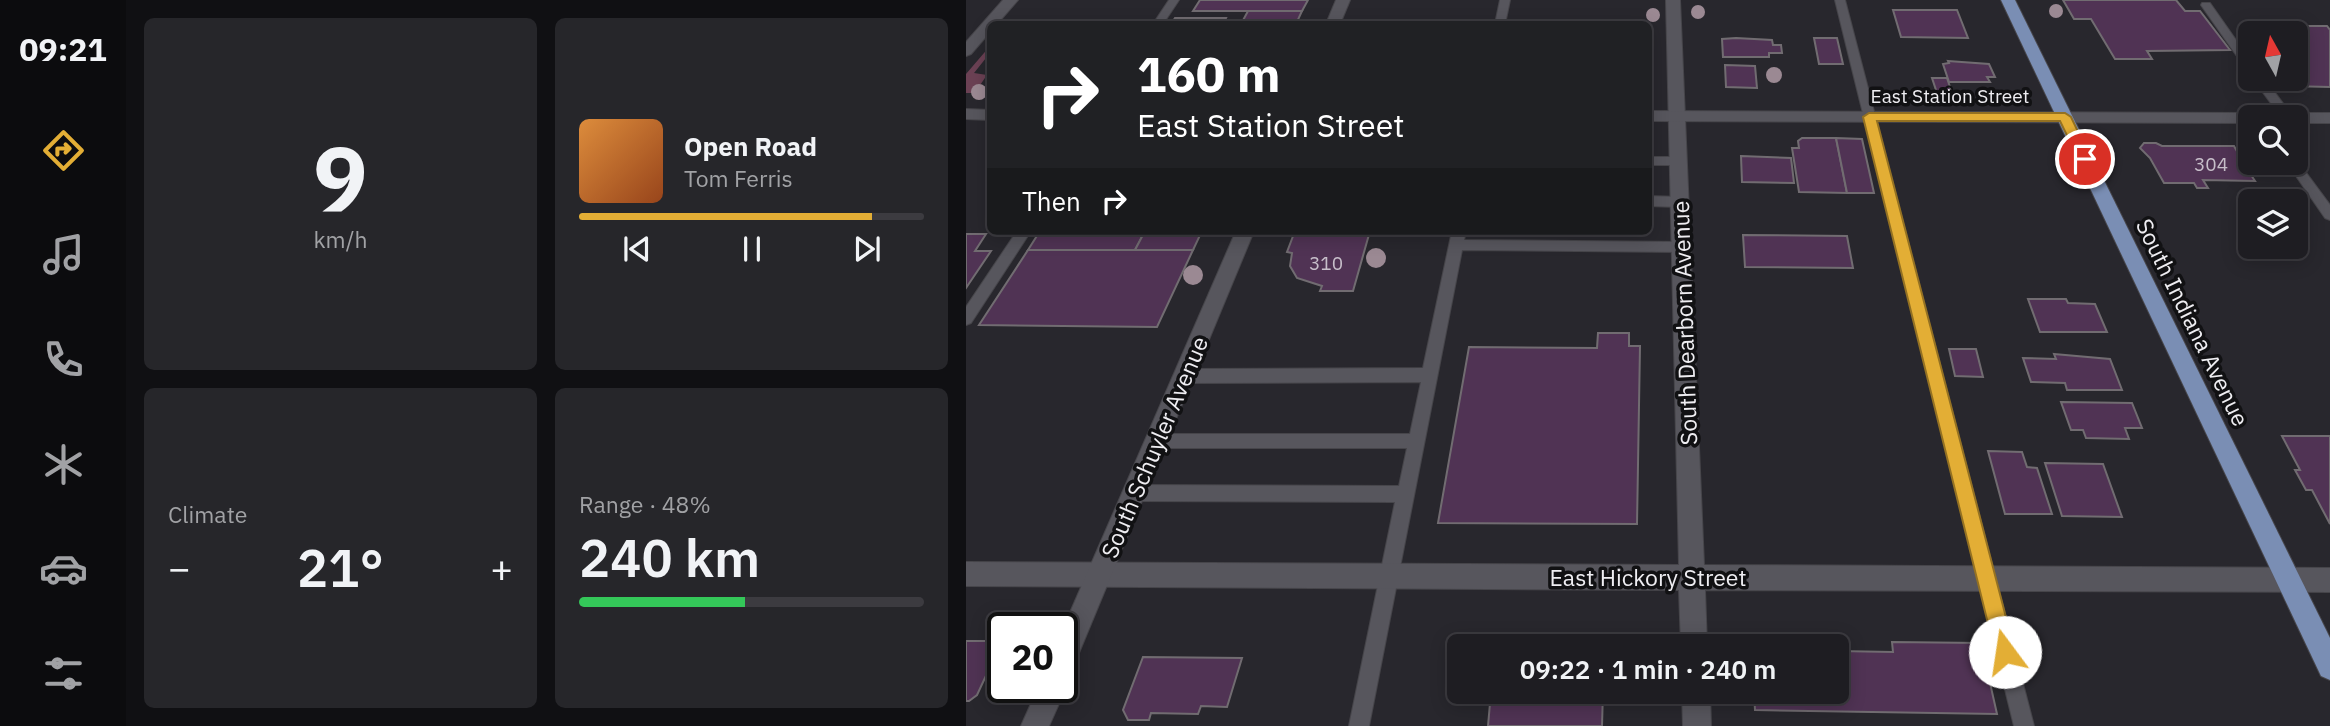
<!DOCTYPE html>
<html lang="en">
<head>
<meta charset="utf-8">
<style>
	:root { --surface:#1e1d22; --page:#26262a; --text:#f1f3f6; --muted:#a1a2a5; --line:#3c3b40; --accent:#e3ae35 }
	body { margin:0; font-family:"IBM Plex Sans",sans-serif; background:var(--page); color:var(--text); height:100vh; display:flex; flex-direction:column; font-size:26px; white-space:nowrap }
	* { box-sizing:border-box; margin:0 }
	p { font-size:23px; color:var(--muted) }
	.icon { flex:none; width:38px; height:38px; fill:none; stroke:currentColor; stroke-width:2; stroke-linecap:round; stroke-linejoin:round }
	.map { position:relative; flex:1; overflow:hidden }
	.panel { display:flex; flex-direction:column; gap:18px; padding:18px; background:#101013; width:840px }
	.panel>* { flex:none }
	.hud { position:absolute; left:21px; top:21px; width:665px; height:214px; border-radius:10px; box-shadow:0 4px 18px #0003,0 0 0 2px var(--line); background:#202124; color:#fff; overflow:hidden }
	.needle { width:46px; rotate:352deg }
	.tools { position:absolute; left:1272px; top:21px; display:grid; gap:14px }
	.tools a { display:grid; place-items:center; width:70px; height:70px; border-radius:10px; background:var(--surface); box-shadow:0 4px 18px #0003,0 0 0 2px var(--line); font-size:35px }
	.speed { position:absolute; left:21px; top:612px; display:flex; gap:14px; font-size:35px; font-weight:700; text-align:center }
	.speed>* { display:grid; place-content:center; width:91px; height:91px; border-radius:50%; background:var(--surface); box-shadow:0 4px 18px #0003,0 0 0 2px var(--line); line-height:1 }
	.speed .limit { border:4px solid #111; border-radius:10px; background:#fff; color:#111 }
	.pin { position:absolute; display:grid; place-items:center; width:60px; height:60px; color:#fff; margin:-30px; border:4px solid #fff; border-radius:50%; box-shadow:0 2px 7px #0007 }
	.me { position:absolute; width:77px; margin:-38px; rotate:346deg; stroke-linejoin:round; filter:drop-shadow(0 0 5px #0008) }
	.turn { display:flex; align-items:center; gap:24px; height:147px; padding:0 35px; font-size:32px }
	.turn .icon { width:91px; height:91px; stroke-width:2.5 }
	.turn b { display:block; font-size:49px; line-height:60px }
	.then { display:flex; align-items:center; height:66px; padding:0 35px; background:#0003; gap:14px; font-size:26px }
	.big { font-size:52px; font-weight:600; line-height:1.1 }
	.panel .widget { flex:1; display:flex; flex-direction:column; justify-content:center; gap:10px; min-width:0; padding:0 24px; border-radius:10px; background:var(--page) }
	.panel .dial { align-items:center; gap:0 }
	.dial b { font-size:91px; line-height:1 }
	.song { display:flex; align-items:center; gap:21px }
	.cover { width:84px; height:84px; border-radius:10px; background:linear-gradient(135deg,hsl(30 70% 55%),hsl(20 70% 35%)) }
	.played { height:7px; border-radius:4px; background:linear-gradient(90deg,var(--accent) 85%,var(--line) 85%) }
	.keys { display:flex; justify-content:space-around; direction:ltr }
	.heat { display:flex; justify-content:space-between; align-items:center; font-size:38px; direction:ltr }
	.charge { height:10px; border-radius:5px; background:linear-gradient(90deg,#34c759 48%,var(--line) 0) }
	.panel .tiles { flex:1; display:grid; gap:18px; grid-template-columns:repeat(2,1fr) }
	.trip { position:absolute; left:481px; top:634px; width:402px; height:70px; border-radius:10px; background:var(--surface); box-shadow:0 4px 18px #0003,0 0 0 2px var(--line); font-weight:600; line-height:70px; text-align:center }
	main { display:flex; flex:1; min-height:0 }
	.tabs { display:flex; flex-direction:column; width:126px; justify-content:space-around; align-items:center; background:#0c0c0e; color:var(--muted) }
	.tabs .icon { width:49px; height:49px }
	.tabs .selected { color:var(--accent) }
	.tabs b { font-size:32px; color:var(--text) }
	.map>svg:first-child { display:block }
	.green { fill:#6b4154 }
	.building { fill:#503354; stroke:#716c71; stroke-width:2 }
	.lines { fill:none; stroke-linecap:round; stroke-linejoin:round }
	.lane-casing { stroke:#46454a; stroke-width:2 }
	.street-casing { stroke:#46454a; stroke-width:2 }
	.secondary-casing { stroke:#46454a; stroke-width:2 }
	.primary-casing { stroke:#46454a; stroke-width:2 }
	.lane { fill:#57565d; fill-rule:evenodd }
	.street { fill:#57565d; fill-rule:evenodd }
	.secondary { fill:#57565d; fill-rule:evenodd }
	.primary { fill:#7a8eb4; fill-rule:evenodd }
	.tree { fill:#9b8993 }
	.route { fill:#e3ae35; stroke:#947122; stroke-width:2 }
	.labels { text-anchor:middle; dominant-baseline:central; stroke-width:7; stroke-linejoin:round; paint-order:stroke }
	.far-street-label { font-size:19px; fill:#efeef2; stroke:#111113 }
	.number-label { font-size:19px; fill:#c7bfca }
	.street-label { font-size:23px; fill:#efeef2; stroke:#111113 }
</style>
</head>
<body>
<main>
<nav class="tabs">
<b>09:21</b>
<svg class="icon selected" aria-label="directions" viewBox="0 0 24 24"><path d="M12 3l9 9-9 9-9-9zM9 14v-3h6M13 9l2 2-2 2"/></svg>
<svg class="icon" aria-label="music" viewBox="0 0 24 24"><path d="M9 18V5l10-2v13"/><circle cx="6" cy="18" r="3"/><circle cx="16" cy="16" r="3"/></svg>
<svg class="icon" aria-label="phone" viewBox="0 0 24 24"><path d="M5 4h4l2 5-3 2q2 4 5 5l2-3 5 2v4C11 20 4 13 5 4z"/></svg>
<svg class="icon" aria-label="climate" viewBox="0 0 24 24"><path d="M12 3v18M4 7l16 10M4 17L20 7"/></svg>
<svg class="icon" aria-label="car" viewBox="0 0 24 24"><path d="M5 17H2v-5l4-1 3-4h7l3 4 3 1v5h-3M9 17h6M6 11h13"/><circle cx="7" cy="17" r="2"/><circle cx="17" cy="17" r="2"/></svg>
<svg class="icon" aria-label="filters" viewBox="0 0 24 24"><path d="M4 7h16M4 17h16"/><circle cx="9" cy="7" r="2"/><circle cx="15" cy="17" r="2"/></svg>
</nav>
<section class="panel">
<div class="tiles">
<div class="widget dial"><b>9</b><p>km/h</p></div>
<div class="widget">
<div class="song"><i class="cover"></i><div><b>Open Road</b><p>Tom Ferris</p></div></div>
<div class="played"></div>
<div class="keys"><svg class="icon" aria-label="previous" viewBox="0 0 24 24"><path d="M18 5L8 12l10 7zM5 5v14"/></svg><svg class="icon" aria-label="pause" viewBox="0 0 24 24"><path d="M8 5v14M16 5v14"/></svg><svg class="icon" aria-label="next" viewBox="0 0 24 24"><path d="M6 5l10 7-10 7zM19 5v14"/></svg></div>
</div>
<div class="widget"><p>Climate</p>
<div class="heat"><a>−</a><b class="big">21°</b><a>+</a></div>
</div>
<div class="widget"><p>Range · 48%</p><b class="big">240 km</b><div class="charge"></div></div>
</div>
</section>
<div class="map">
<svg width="1364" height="726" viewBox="0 0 1364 726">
	<rect width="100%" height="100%" fill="#28272d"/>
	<path class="green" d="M24,46V53L8,73L21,75L12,88H24V93H0V74Z"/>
	<g class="building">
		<path d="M234,0H342L336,11H227Z"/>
		<path d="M1097,0H1210L1219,11H1234L1264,50L1181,51L1186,59H1149L1125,19H1108Z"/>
		<path d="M927,10H991L1002,38L935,37Z"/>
		<path d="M282,11H336L330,24H275Z"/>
		<path d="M209,18H260L257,24H205Z"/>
		<path d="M1315,26H1361L1364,30V87L1323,86L1317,79H1330V33H1308Z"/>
		<path d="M770,38L806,40L807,45H815L816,53H803V57H757L756,39Z"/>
		<path d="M848,38H871L877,64H853Z"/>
		<path d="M982,61L1023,64L1029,77H1021L1024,82H983L977,64L983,63Z"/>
		<path d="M759,65L789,66L791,88L760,87Z"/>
		<path d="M966,78H981L986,93H971Z"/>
		<path d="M836,138H870L881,193L833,192L826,148H833L832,141Z"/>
		<path d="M870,138L896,139L908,193H881Z"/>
		<path d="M1178,143H1190L1196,146H1268L1273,155H1284V163H1302L1304,166H1279L1289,181L1237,180L1242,188H1231L1228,183H1198L1184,158L1174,148Z"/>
		<path d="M775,156L825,158L828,183L776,182Z"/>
		<path d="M74,231H179L169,250H62Z"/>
		<path d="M179,231H236L227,250H169Z"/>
		<path d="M329,231H404L387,291H354L356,286L331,278L324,266L326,253L321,252Z"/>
		<path d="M0,234H20L9,251H25L0,288Z"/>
		<path d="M777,235L881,236L887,268L779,267Z"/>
		<path d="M62,250H227L191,327L13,325Z"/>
		<path d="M1062,299H1100L1102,303L1129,304L1141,332H1074Z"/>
		<path d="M632,333H663V346H674L671,524L472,523L503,347L631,348Z"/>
		<path d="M983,349H1010L1017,377L989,376Z"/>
		<path d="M1088,354L1144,359L1156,390H1101L1099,383L1065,382L1057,358L1090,359Z"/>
		<path d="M1095,402L1166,403L1176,428H1159L1163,439L1120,438L1117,430H1105Z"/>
		<path d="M1316,436H1364V524L1346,490H1340L1329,470H1334Z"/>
		<path d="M1022,451L1056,452L1061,467L1071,468L1086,514H1039Z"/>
		<path d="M1079,463L1137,464L1156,517L1096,516Z"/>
		<path d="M0,641H29L24,650H32L11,695L3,701H0Z"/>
		<path d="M926,642L1015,643L1031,714L789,710L788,691H872V651L927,652Z"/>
		<path d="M177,657L276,658L261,707L235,706L232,714L185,713L183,720H162L157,710Z"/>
		<path d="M637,691L636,726H522L525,692Z"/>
	</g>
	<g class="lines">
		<g class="lane-casing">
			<g id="lane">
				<path d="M203,0H213L197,24H187Z"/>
				<path d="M534,0H544L539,24H529Z"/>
				<path d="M869,0H879L1068,726H1048Z"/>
				<path d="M1236,3H1244L1284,60V70L1280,69L1235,5Z"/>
				<path d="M1287,79H1299L1327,117H1315Z"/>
				<path d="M682,157H713L719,161L713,165H682Z"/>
				<path d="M1330,159L1364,205V220L1359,218L1321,163H1330Z"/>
				<path d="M682,196L714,197L721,202L714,207L682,206Z"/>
				<path d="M51,231H65L5,323L0,325V307Z"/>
				<path d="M486,231H500L498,240L715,242L722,247L715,252L496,250L403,726H383L429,502L168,501L162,499L159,493L162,487L168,485L433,486L441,448H190L184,446L182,441L184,436L190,434H444L455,382L218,383L212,381L210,376L212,371L218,369L457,368Z"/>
			</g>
		</g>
		<g class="street-casing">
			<g id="street">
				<path d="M37,0H52L31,24H24V32L5,54L0,56V42Z"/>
				<path d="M700,0H714L738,565L1364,568V592L739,590L741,646H715L713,590L0,586V562L713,565Z"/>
				<path d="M716,691H744L745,726H717Z"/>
			</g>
		</g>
		<g class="secondary-casing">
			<g id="secondary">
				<path d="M370,0H384L374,24H360Z"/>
				<path d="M0,109L24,110V120L0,119Z"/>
				<path d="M682,111L1284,113L1292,117H1284V123L682,121Z"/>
				<path d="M1330,113H1364V123H1330V117H1322Z"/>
				<path d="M270,231H288L105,672L96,676V631Z"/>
				<path d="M96,680L100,688L83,726H55L72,688H96Z"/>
			</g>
		</g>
		<g class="primary-casing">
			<path id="primary" d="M1035,0H1049L1364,638V680L1355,676Z"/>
		</g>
		<use href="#lane" class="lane"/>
		<use href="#street" class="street"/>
		<use href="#secondary" class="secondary"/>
		<use href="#primary" class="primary"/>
	</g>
	<g class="tree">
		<circle cx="1090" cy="11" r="7"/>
		<circle cx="732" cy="12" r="7"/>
		<circle cx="687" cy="15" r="7"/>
		<circle cx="808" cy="75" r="8"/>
		<circle cx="13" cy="92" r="8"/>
		<circle cx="410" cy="258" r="10"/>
		<circle cx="227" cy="275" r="10"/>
	</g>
	<path class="route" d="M903,113H1099L1105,117L1125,159L1124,162H1114L1094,121H911L1049,652L1046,659L1039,662L1032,659L1029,652L897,117Z"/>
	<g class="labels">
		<g class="far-street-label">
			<text x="984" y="96">East Station Street</text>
		</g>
		<g class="number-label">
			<text x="1245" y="164">304</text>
			<text x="360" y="263">310</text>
		</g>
		<g class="street-label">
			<text transform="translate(1227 322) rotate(64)">South Indiana Avenue</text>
			<text transform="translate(718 323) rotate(-92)">South Dearborn Avenue</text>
			<text transform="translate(188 447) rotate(-67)">South Schuyler Avenue</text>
			<text x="682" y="577">East Hickory Street</text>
		</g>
	</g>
</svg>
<div class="tools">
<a><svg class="needle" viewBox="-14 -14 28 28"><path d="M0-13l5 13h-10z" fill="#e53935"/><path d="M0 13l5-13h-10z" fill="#a1a2a5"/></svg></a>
<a><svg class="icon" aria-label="search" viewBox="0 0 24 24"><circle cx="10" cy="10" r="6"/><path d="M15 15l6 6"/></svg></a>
<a><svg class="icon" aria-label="layers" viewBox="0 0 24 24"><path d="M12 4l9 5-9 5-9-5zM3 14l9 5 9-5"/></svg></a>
</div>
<div class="speed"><div class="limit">20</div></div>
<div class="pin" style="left:1119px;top:159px;background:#d93025"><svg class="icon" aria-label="arrive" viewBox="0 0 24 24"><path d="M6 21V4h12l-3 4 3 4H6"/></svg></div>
<svg class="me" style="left:1039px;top:652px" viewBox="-20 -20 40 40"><circle r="19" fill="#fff"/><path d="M0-13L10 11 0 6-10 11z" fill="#e3ae35"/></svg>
<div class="trip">09:22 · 1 min · 240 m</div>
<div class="hud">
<div class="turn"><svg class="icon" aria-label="right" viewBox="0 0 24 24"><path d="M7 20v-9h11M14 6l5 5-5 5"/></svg><div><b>160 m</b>East Station Street</div></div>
<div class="then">Then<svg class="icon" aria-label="right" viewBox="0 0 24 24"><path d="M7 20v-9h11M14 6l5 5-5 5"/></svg></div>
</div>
</div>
</main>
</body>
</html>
